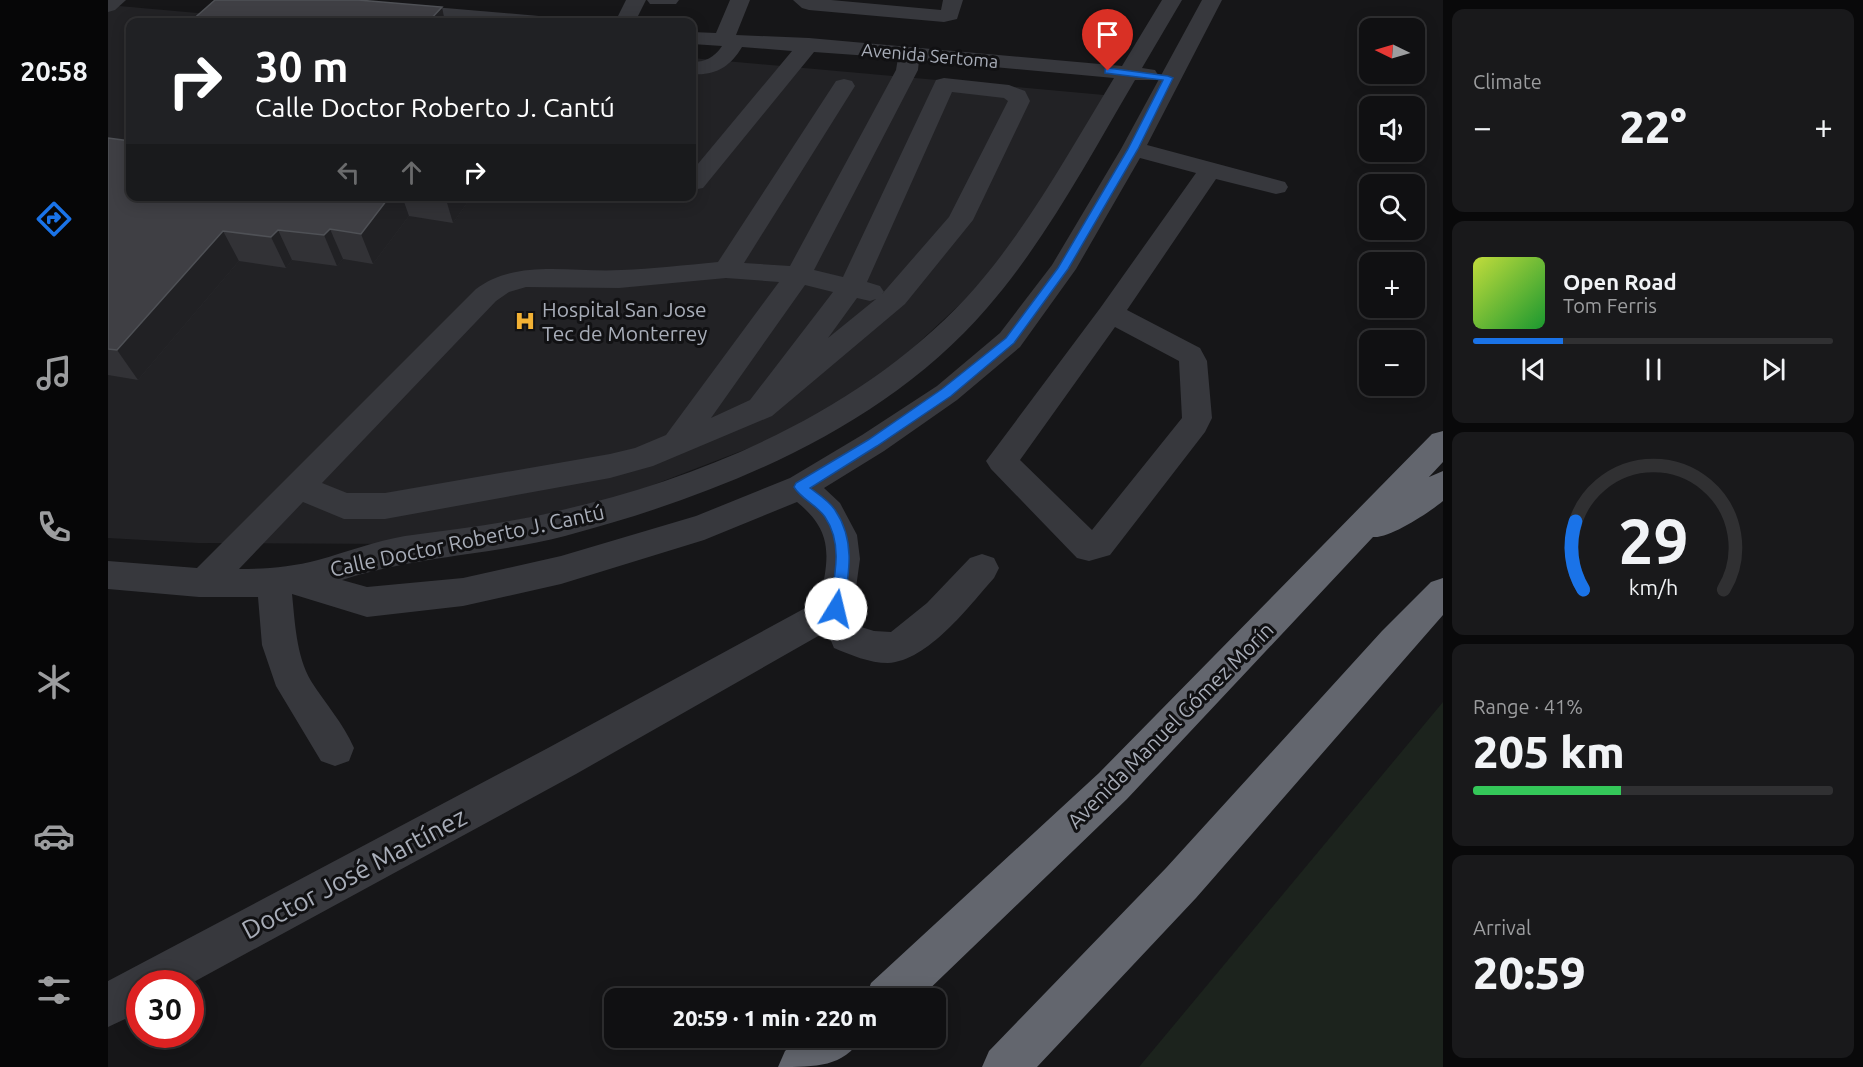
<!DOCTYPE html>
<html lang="en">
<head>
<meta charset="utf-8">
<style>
	:root { --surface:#101012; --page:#19191b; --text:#f1f3f6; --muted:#9c9d9f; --line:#303032; --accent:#1a73e8 }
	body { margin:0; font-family:Ubuntu,sans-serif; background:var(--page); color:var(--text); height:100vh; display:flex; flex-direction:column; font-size:22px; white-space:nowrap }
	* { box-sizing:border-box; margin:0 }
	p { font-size:20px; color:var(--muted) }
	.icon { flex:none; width:33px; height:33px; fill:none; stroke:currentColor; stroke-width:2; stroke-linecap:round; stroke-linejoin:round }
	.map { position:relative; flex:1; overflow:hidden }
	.panel { display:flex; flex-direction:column; gap:9px; padding:9px; background:#09090a; width:420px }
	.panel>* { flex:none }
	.guide { position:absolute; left:18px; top:18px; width:570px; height:183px; border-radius:12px; box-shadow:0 3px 15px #0003,0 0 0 2px var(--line); background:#202124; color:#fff; overflow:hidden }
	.needle { width:39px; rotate:275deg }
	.fabs { position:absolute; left:1251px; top:18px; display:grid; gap:12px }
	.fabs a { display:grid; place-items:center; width:66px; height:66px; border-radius:12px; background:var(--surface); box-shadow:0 3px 15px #0003,0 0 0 2px var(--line); font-size:30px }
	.speed { position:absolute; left:18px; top:970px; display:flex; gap:12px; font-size:30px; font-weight:700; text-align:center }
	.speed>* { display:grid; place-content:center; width:78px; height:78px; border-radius:50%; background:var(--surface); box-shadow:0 3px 15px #0003,0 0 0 2px var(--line); line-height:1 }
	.speed .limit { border:9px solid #d22; background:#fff; color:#111 }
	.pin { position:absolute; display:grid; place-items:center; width:51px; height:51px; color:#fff; margin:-62px -26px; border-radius:50% 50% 50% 0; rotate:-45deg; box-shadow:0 0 6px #0007 }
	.pin .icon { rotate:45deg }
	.me { position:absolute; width:66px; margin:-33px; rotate:9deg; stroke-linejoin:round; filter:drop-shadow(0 0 4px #0008) }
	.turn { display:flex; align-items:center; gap:21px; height:126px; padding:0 30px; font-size:27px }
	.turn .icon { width:78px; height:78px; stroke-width:2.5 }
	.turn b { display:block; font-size:42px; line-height:51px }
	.lanes { display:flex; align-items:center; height:57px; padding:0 30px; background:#0003; justify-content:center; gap:30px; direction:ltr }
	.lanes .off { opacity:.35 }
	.big { font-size:45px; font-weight:800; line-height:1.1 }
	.panel .tile { flex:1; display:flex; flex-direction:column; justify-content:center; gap:9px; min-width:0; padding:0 21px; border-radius:12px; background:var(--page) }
	.panel .dial { align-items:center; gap:0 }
	.dial svg { height:156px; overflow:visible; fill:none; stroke:var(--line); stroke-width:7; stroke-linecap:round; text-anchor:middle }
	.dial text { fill:var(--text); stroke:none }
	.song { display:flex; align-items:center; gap:18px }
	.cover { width:72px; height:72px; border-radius:9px; background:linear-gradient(135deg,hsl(70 70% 55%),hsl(130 70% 35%)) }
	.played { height:6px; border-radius:3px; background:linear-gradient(90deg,var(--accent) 25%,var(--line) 25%) }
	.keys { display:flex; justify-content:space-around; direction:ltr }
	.heat { display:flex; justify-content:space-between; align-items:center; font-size:33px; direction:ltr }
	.charge { height:9px; border-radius:4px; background:linear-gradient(90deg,#34c759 41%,var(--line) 0) }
	.trip { position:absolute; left:496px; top:988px; width:342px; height:60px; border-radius:12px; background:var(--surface); box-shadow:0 3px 15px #0003,0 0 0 2px var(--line); font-weight:800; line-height:60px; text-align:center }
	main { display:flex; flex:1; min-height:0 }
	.dock { display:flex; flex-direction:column; width:108px; justify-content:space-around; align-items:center; background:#060607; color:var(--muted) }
	.dock .icon { width:42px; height:42px }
	.dock .on { color:var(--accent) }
	.dock b { font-size:27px; color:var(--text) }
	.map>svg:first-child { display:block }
	.built { fill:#222225 }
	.green { fill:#1c231d }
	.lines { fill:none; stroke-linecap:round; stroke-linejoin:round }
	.minor { fill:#37383d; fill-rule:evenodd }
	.highway { fill:#63666e; fill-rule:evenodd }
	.wall { fill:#323236 }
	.shaded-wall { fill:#212124 }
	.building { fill:#3f3f44; stroke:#4f5156; stroke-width:1.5 }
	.route { fill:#1a73e8; stroke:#114b97; stroke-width:1.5 }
	.labels { text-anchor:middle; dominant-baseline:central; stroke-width:6; stroke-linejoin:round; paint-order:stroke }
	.far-street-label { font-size:18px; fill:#a8adb8; stroke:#111113 }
	.poi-label { font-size:21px; fill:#a8adb8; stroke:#111113; text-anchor:start }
	.street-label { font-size:21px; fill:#a8adb8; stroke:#111113 }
	.near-street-label { font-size:26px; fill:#a8adb8; stroke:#111113 }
</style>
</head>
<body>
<main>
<nav class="dock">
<b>20:58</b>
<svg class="icon on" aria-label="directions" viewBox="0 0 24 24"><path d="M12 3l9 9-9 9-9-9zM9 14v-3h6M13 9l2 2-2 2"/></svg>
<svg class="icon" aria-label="music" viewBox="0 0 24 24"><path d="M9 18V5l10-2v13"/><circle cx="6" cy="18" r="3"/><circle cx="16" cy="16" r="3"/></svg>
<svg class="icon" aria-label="phone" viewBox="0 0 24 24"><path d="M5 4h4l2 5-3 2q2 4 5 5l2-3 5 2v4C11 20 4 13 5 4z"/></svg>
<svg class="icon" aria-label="climate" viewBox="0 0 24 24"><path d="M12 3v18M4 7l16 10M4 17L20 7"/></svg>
<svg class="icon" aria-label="car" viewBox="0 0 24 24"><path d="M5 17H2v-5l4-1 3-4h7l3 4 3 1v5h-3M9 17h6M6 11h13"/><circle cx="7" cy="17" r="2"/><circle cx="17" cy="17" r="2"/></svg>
<svg class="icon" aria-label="filters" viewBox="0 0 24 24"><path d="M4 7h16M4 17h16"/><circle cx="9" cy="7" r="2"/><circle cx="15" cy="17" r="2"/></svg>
</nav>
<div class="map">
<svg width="1335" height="1067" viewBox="0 0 1335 1067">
	<rect width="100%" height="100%" fill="#161618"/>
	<path class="built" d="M0,5L190,22H22V196H584V58L996,95L999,102L890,269L779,372L701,425L506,500L294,544L90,543L0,538Z"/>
	<path class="green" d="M1335,702V1067H1031Z"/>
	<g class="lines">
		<g class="minor">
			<path d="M0,0H18L7,10L0,12Z"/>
			<path d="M518,0H538L527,22H507Z"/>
			<path d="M539,0H571L568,4H542Z"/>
			<path d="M622,0H642L628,35L701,38L1014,66L1054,0H1074L1034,68L1047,70L1050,75L1047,80H1027C981,158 938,240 879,308C773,431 610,495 457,536C384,555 307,556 234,580L259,587L355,578L453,556L588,516L682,478L754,435L829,386L892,333L944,265L1013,149L1094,0H1114L1039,145L1177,182L1180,187L1177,192L1168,194L1108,179L1019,310L1092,348L1099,361L1104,418L1097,432L1002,555L981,561L969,558L883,469L878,461L993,307L1088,173L1032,158L968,269L912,347L849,400L776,451L716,488L732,503L749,535L752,559L745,609L753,627L766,631L783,632L819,603L862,558L874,554L886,558L891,568L886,578C861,606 820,661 780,663C761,663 743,655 726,648L719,631L468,774L82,984H32V1012L0,1027V981L440,748L712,600C721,557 726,532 689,502L596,540L453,584L355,606L259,617L184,594C187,622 188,655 203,681C217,703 235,723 246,748L241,761L227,766L213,761L168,686L154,645L150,597H91L0,589V561L89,568L368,289C409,258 465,273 513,270C545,269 577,265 610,262L728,81L736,79L744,81L747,86L636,263L682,266L788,70L790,58L706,52L595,188L584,190V171L684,51L634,47C622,67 607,76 584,74V62C597,62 606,58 614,46L584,44V32L608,33ZM811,60L1006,78C961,152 916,235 858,298C753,410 601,476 454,510C402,523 349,529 297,536C267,541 239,552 210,560C184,567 157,569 131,569L195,502L236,519H277L502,478L545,466L664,416L797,304L865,220L922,101L917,91L901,85L836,78L828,80L735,277L706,270L810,70ZM844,92L896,98L900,101L841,217L774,294L776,292L772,286L759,282ZM618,278L671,282L558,435L527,448L502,454L277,493H239L214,483L388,301L401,292L418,287L511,288ZM697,285L725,292L642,400L603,418ZM749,298L762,301L768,299L720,338ZM1007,327L1071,361L1074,418L984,530L912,460Z"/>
			<path d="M685,0H723L833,10L835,0H855L849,19L836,22L701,10L694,8Z"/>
			<path d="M290,4L431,16L438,18L441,22H366L283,14L280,10L283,6Z"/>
		</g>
		<g class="highway">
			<path d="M1335,431V462L1321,477L1335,471V501C1322,512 1281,539 1265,537L1019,799L811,999H757L763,983L991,773L1324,434Z"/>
			<path d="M1335,578V615L1088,898L929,1067H874L881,1051L1058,868L1274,631L1323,582Z"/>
			<path d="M693,1038H753C736,1067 708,1067 670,1067L677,1051Z"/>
		</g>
	</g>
	<path class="wall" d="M0,137L22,196H364L345,223L301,216L265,264L235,259L229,266L184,260L178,268L131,261L30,380L0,375Z"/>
	<g class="shaded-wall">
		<path d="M334,7L337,22H320Z"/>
		<path d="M282,196H294L301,216L265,264L253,234Z"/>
		<path d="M337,196H364L345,223Z"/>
		<path d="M222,229L235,259L229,266L216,235Z"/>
		<path d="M170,230L184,260L178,268L163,237Z"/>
		<path d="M115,231L131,261L30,380L9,350Z"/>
	</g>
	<g class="building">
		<path d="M107,0H250L334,7L320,22H82Z"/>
		<path d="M0,138L22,141V196H282L253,234L222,229L216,235L170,230L163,237L115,231L9,350L0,349Z"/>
	</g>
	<path class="route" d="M1000,68L1060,76L1065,78L1030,149L960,269L906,343L843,396L769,446L702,488C710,494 721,501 727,510C748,541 741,574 735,609L733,614H723L721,609C726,579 736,545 717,517C709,505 693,499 686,487L688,483L760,440L834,389L898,338L950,268L1020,149L1055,80L997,73V69Z"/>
	<defs>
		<g id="hospital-bare" transform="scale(1.62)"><path d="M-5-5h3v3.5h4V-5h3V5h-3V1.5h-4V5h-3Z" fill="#f2b134" stroke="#111113" stroke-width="2.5" paint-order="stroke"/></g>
	</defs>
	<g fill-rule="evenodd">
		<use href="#hospital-bare" x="417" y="321"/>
	</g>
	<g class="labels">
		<g class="far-street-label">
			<text transform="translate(822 55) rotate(5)">Avenida Sertoma</text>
		</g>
		<g class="poi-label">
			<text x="434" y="309">Hospital San Jose<tspan x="434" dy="24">Tec de Monterrey</tspan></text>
		</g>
		<g class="street-label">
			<text transform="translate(359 540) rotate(-12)">Calle Doctor Roberto J. Cantú</text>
			<text transform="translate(1062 725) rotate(-45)">Avenida Manuel Gómez Morín</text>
		</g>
		<g class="near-street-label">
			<text transform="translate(246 873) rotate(-28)">Doctor José Martínez</text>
		</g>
	</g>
</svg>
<div class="fabs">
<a><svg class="needle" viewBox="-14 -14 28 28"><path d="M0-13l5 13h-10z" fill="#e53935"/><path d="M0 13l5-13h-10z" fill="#9c9d9f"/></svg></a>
<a><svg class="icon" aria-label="sound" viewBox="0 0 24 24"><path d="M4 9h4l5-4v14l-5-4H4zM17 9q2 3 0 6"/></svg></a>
<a><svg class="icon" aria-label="search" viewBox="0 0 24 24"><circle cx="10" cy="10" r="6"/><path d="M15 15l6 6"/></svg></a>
<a>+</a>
<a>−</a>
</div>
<div class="speed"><div class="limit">30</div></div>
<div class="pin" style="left:1000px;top:71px;background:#d93025"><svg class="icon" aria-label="arrive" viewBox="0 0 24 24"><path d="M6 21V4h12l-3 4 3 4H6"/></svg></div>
<svg class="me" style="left:728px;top:609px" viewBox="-20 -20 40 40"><circle r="19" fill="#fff"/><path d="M0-13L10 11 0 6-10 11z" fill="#1a73e8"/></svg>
<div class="trip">20:59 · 1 min · 220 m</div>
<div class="guide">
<div class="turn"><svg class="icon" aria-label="right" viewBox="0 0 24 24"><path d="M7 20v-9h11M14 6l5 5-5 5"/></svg><div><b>30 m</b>Calle Doctor Roberto J. Cantú</div></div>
<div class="lanes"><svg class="icon off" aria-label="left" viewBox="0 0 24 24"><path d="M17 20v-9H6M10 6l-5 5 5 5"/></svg><svg class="icon off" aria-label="ahead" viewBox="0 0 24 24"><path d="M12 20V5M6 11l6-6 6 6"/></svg><svg class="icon" aria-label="right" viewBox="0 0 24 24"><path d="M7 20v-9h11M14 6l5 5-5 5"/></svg></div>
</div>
</div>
<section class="panel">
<div class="tile"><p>Climate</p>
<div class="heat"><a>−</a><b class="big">22°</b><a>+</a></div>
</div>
<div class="tile">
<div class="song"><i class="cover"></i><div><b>Open Road</b><p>Tom Ferris</p></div></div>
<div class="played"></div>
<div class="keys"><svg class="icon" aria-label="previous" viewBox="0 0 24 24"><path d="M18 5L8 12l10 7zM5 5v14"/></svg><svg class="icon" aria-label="pause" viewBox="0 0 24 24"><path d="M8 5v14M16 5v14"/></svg><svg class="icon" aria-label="next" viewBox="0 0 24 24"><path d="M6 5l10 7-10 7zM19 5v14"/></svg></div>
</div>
<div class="tile dial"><svg viewBox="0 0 100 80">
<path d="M14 69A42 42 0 1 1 86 69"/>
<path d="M14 69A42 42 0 0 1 10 34" stroke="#1a73e8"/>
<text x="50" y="56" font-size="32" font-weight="700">29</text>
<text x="50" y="72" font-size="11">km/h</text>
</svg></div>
<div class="tile"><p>Range · 41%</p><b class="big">205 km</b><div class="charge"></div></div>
<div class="tile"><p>Arrival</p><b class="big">20:59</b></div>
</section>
</main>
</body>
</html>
